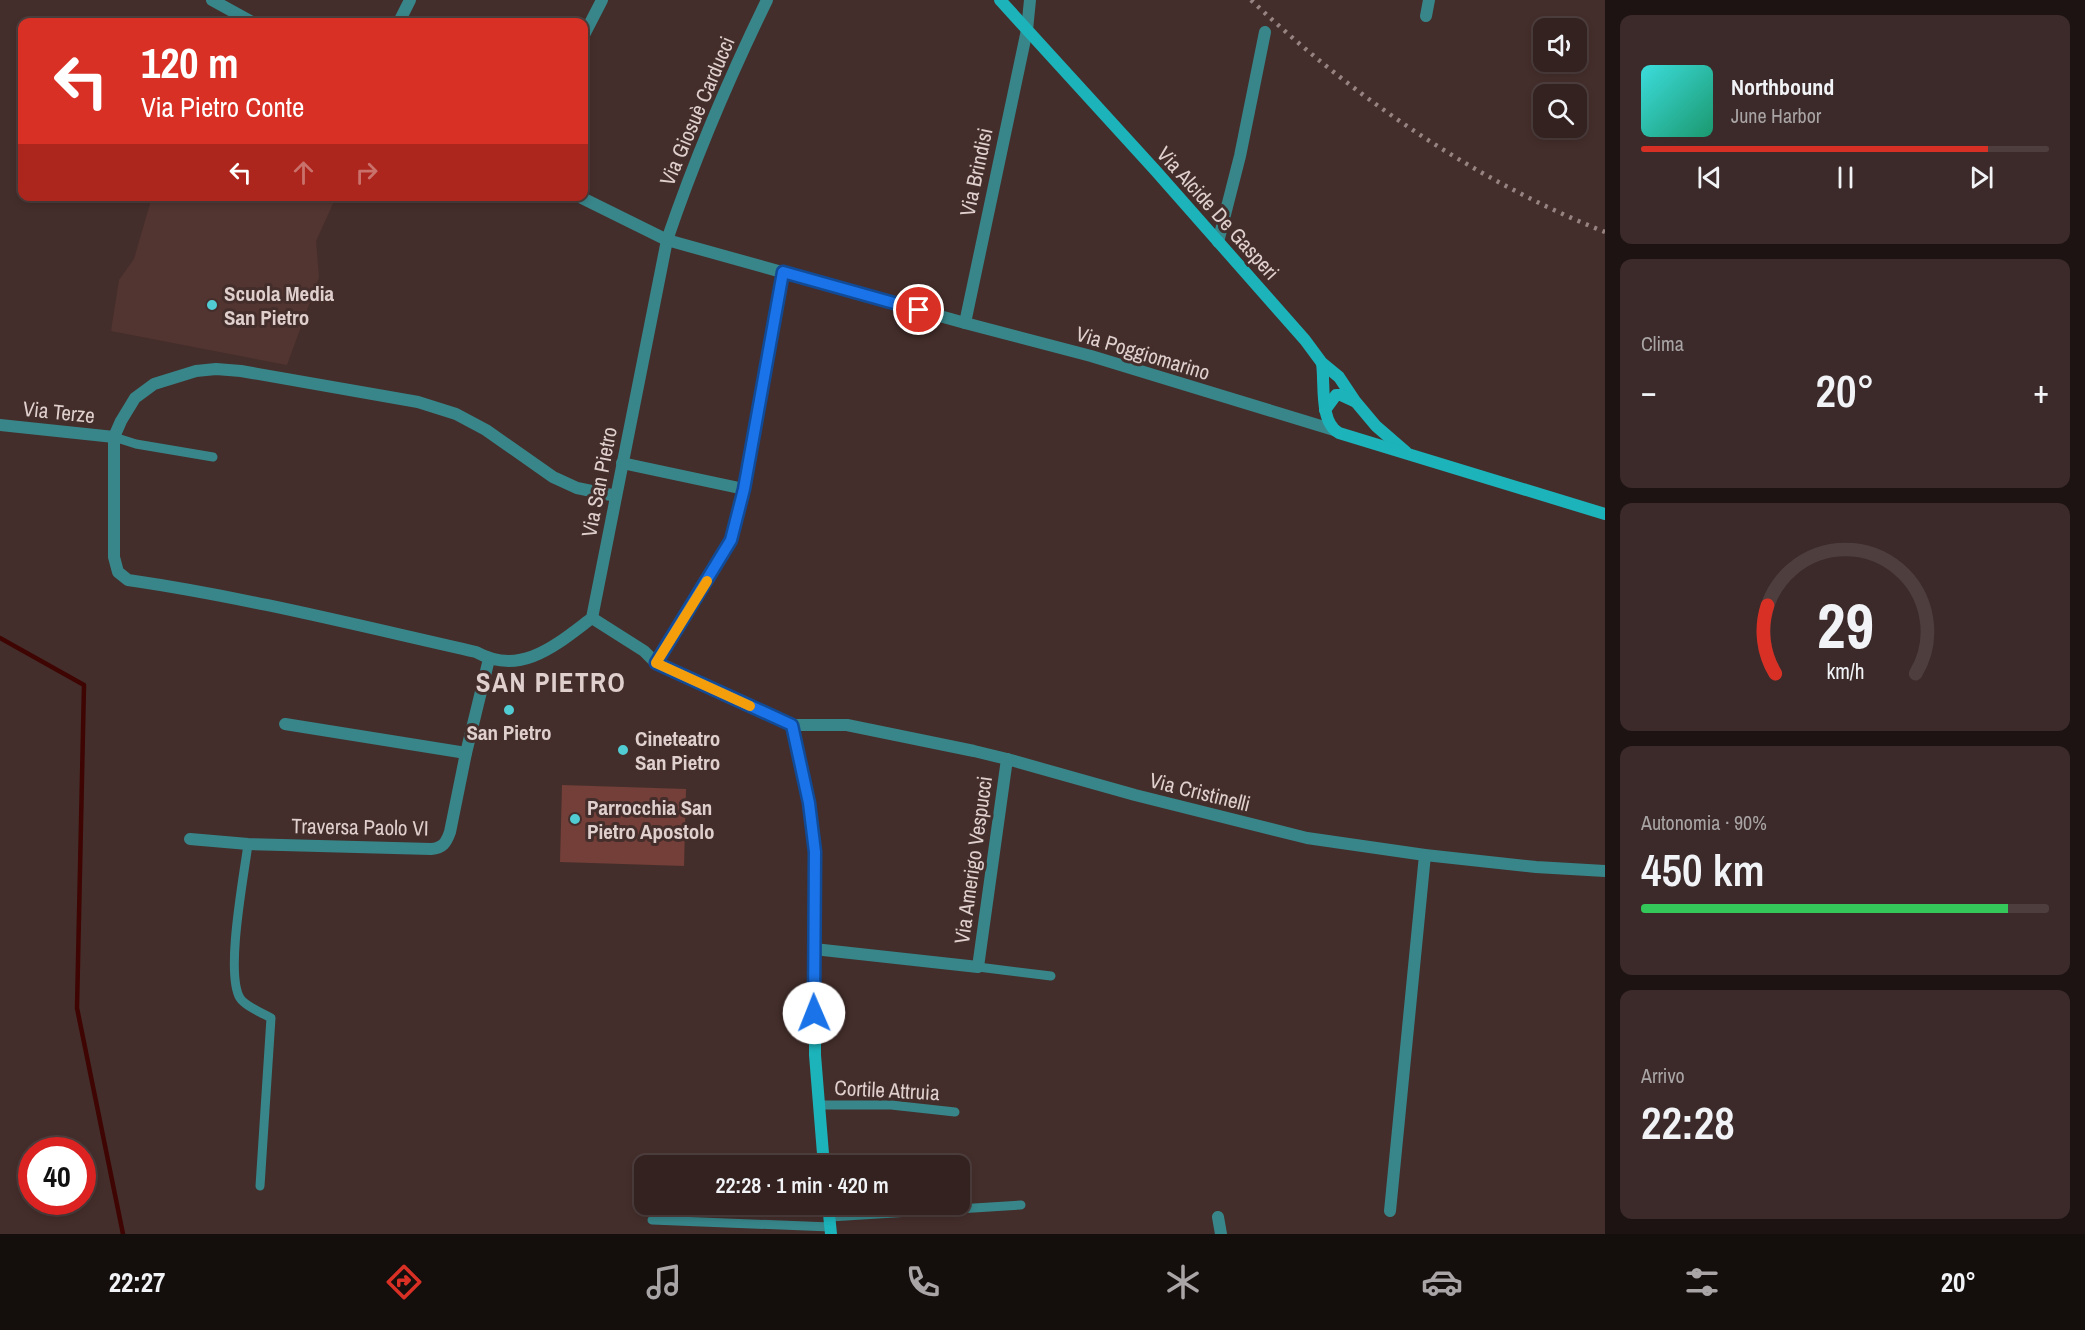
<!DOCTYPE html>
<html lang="it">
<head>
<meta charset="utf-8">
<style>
	:root { --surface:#332220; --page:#3b2a29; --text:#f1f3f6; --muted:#a9a4a5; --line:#4e3f3e; --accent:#d93025 }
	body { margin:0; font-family:"Archivo Narrow",sans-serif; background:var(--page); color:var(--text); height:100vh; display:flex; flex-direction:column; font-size:22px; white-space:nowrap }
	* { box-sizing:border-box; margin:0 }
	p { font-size:20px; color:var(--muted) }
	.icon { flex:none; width:33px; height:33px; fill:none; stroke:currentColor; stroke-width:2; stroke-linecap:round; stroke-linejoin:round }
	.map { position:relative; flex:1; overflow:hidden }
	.details { display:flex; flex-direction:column; gap:15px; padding:15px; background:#1c1312; width:480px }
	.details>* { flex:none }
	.hud { position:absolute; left:18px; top:18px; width:570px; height:183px; border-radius:12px; box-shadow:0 3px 9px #0003,0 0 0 2px var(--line); background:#d93025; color:#fff; overflow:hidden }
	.buttons { position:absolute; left:1533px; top:18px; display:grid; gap:12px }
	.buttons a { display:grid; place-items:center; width:54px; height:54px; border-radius:12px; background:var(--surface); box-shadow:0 3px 9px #0003,0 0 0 2px var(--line); font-size:30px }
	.speed { position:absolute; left:18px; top:1137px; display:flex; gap:12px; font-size:30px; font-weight:700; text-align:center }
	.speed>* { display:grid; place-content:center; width:78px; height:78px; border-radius:50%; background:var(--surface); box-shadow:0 3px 9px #0003,0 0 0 2px var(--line); line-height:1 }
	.speed .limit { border:9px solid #d22; background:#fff; color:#111 }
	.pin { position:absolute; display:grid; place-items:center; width:51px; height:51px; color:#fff; margin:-26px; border:3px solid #fff; border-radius:50%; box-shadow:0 2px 6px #0007 }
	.me { position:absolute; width:66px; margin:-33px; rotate:359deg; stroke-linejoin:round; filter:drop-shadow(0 0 4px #0008) }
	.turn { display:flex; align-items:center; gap:21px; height:126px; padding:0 24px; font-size:27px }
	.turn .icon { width:78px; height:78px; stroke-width:2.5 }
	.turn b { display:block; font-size:42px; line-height:51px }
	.lanes { display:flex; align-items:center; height:57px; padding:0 24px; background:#0003; justify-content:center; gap:30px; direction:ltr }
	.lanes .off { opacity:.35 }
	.big { font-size:45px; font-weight:600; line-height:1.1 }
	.details .card { flex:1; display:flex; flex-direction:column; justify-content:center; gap:9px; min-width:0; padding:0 21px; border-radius:12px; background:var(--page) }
	.details .dial { align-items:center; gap:0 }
	.dial svg { height:156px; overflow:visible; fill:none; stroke:var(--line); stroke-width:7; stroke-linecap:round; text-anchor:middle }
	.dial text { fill:var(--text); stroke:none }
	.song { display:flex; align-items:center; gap:18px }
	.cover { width:72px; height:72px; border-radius:9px; background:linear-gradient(135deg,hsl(180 70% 55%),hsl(160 70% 35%)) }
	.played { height:6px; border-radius:3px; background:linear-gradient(90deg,var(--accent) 85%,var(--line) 85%) }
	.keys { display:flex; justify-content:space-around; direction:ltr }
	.heat { display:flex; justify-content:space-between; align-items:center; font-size:33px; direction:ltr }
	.charge { height:9px; border-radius:4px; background:linear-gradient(90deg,#34c759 90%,var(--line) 0) }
	.trip { position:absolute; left:634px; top:1155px; width:336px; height:60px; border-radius:12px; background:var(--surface); box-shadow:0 3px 9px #0003,0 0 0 2px var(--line); font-weight:600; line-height:60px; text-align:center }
	.tabs { display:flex; height:96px; justify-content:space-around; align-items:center; background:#140e0d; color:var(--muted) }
	.tabs .icon { width:42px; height:42px }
	.tabs .current { color:var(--accent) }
	.tabs b { font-size:27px; color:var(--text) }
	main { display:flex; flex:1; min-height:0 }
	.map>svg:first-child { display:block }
	.built { fill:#523531 }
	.green { fill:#733f38 }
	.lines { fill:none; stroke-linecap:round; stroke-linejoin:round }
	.stream { stroke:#3e0503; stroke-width:4.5 }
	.lane { stroke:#38868a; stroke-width:9 }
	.street { stroke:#38868a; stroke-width:12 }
	.secondary { stroke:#1cb3ba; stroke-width:12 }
	.rail { stroke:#978482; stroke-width:4.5; stroke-dasharray:3 6; stroke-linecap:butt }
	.route-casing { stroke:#114b97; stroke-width:15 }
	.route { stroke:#1a73e8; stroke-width:10 }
	.slow { stroke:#f59e0b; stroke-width:10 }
	.poi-dot { fill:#51ccd2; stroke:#442e2b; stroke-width:2 }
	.labels { text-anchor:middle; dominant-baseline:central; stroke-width:6; stroke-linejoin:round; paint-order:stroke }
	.street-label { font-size:21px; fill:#dfd0ce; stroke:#442e2b }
	.poi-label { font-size:21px; font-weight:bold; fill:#dfd0ce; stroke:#442e2b; text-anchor:start }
	.district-label { font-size:27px; font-weight:bold; letter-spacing:1.5px; fill:#dfd0ce; stroke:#442e2b }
</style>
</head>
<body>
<main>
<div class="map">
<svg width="1605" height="1234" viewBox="0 0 1605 1234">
	<rect width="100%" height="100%" fill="#442e2b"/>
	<path class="built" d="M152,197H336L316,241L319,277L287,365L111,331L119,280L134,259Z"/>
	<path class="green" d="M562,785L686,789L684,866L560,862Z"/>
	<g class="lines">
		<path class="stream" d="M0,638L84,685L77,1008L123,1234"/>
		<g class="lane">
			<path d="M114,437L136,444L213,457"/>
			<path d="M248,844C244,876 225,973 240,998C245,1006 262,1013 271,1018L260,1186"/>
			<path d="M978,967L1051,976"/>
			<path d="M818,1105H891L955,1112"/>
			<path d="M830,1217L1021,1205"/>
			<path d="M652,1220L831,1227"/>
		</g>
		<g class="street">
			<path d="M212,0L252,22"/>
			<path d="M1426,16L1429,0"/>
			<path d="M399,22L410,0"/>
			<path d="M584,35L602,0"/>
			<path d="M578,196L667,240L965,323L1091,356L1334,430"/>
			<path d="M1218,242L1240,156L1265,32"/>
			<path d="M965,323L1027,30L1030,0"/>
			<path d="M0,425L114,437"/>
			<path d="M622,463L744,489"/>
			<path d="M616,496L577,488L553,477L486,430L456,414L418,402L241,371L216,369L196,371L154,384L135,398L121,421L114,437V557L118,572L128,580C245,597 360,626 476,652C521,677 556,645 592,618L667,240C695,158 729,78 767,0"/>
			<path d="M592,618L644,651L656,663L792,725H847L974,751L1007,759L1135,795L1307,838L1425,855L1536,867L1605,871"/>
			<path d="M656,663L731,540L744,489L783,272"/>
			<path d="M285,724L466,753"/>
			<path d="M190,839L248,844L431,849C443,848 446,843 450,832L466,753L489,659"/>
			<path d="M814,949L978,967L1007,759"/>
			<path d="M1390,1211L1425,855"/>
			<path d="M1218,1217L1221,1234"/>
		</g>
		<g class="secondary">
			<path d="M1000,0L1155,170L1305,340L1322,363L1339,377L1355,401L1376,426L1406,452"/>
			<path d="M1322,363C1325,383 1319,422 1339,433L1605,514"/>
			<path d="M1325,410L1336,395H1341L1354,401"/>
			<path d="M792,725L809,803L815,852V1055L824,1166"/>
			<path d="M828,1204L831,1234"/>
		</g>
		<path class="rail" d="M1251,0C1353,97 1474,180 1605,232"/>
	</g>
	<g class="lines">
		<g class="route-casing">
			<path id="route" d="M814,1013L815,852L809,803L792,725L656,663L731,540L744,489L783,272L919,310"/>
		</g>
		<use href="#route" class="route"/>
		<path class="slow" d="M707,581L656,663L750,706"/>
	</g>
	<g class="poi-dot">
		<circle cx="212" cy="305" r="6"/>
		<circle cx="509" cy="710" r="6"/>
		<circle cx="623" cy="750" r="6"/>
		<circle cx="575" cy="819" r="6"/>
	</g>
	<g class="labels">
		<g class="street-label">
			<text transform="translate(697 111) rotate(-67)">Via Giosuè Carducci</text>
			<text transform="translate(976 172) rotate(-78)">Via Brindisi</text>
			<text transform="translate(1218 213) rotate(48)">Via Alcide De Gasperi</text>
			<text transform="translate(1143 353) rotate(17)">Via Poggiomarino</text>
			<text transform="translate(59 412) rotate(6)">Via Terze</text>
			<text transform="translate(599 482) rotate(-79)">Via San Pietro</text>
			<text transform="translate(1200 792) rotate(14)">Via Cristinelli</text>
			<text transform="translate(360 827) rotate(1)">Traversa Paolo VI</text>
			<text transform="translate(973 860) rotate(-82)">Via Amerigo Vespucci</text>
			<text transform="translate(887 1090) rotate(3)">Cortile Attruia</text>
		</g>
		<g class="poi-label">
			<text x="224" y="293">Scuola Media<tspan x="224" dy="24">San Pietro</tspan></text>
			<text x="509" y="732" text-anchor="middle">San Pietro</text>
			<text x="635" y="738">Cineteatro<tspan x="635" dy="24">San Pietro</tspan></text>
			<text x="587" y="807">Parrocchia San<tspan x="587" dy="24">Pietro Apostolo</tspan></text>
		</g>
		<g class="district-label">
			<text x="551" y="682">SAN PIETRO</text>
		</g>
	</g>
</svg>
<div class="buttons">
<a><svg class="icon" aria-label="sound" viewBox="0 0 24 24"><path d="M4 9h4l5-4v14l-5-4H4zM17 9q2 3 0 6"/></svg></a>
<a><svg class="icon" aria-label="search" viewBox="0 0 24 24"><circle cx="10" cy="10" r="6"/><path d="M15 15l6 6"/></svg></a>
</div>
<div class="speed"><div class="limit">40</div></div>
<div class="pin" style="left:919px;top:310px;background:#d93025"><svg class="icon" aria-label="arrive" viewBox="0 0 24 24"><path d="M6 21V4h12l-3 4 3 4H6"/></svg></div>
<svg class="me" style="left:814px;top:1013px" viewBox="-20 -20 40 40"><circle r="19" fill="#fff"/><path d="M0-13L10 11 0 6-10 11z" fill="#1a73e8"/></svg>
<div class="trip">22:28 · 1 min · 420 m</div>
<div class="hud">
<div class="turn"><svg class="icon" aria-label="left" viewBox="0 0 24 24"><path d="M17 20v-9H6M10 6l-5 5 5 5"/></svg><div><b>120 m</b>Via Pietro Conte</div></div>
<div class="lanes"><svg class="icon" aria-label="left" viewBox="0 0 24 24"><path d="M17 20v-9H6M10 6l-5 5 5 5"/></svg><svg class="icon off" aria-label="ahead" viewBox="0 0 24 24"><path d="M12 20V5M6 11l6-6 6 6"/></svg><svg class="icon off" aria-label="right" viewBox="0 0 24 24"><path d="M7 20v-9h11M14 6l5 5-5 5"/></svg></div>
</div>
</div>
<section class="details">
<div class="card">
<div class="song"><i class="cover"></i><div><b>Northbound</b><p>June Harbor</p></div></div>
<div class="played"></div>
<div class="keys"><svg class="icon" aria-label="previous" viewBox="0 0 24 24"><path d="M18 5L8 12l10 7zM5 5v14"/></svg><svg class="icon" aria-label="pause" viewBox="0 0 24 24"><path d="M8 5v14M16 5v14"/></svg><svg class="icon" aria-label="next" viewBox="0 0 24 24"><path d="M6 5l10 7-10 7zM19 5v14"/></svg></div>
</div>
<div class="card"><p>Clima</p>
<div class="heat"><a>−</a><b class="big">20°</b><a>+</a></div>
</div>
<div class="card dial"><svg viewBox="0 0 100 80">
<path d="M14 69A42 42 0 1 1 86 69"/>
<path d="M14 69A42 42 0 0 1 10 34" stroke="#d93025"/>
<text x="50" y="56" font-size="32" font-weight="700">29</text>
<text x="50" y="72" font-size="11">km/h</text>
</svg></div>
<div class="card"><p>Autonomia · 90%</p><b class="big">450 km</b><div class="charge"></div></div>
<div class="card"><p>Arrivo</p><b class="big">22:28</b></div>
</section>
</main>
<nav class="tabs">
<b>22:27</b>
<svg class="icon current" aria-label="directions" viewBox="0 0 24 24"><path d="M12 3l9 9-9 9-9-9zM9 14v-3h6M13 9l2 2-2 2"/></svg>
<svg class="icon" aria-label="music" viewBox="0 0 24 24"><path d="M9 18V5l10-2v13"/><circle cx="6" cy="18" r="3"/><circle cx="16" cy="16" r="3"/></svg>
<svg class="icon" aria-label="phone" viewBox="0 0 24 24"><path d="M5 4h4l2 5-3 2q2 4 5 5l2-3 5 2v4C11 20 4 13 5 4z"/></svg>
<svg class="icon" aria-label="climate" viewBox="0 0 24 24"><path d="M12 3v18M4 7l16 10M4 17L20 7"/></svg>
<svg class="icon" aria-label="car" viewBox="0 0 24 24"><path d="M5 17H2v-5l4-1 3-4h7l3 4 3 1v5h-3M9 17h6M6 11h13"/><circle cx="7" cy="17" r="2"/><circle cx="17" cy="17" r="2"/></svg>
<svg class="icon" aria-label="filters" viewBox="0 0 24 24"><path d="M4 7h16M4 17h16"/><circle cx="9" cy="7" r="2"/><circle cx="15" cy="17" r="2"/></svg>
<b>20°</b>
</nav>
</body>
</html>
